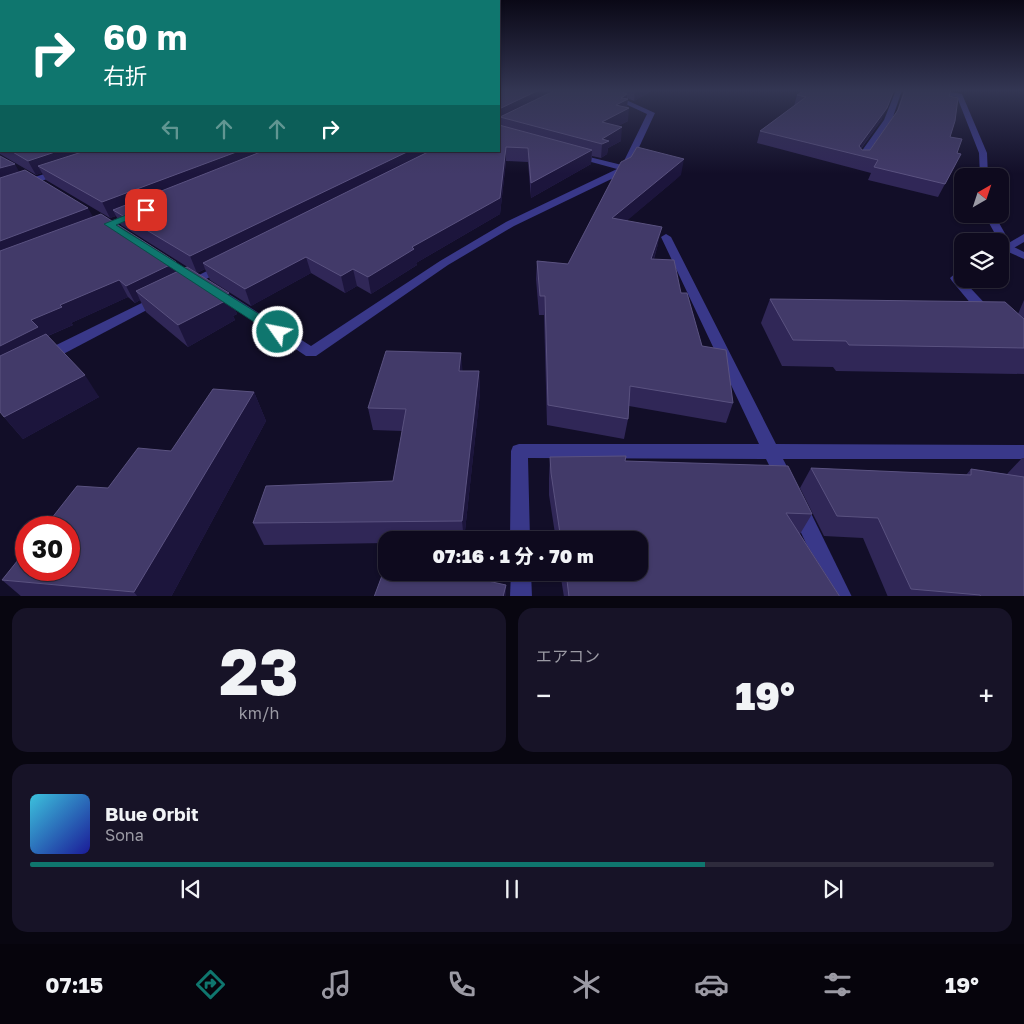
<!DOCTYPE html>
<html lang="ja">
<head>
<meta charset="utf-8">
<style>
	:root { --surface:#0e0a1e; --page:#171327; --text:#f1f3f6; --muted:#9b9aa4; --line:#2e2b3c; --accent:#0f766e }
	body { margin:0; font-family:"Golos Text","Noto Sans JP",sans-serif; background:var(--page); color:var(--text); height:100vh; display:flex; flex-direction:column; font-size:19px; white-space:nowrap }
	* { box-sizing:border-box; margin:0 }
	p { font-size:16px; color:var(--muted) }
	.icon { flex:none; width:28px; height:28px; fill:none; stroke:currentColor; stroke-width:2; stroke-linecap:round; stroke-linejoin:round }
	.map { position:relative; height:596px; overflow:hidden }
	.details { display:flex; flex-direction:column; gap:12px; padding:12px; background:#080610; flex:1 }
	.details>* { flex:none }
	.banner { position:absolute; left:0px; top:0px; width:500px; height:152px; box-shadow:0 1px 4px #0004,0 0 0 1px var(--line); background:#0f766e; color:#fff; overflow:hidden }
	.needle { width:32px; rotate:39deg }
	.controls { position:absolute; left:954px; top:168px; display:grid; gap:10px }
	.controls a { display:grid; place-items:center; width:55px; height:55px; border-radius:10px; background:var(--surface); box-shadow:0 1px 4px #0004,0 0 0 1px var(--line); font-size:25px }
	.speed { position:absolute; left:15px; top:516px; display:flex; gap:10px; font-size:25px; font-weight:700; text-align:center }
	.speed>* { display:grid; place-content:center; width:65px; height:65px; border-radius:50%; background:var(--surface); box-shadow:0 1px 4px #0004,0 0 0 1px var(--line); line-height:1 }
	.speed .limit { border:8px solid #d22; background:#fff; color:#111 }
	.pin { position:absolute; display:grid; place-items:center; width:42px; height:42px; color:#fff; margin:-21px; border-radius:10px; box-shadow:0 2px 8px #0006 }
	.me { position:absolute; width:55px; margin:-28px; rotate:303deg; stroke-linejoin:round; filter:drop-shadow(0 0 4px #0008) }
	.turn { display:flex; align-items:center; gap:18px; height:105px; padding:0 20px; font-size:22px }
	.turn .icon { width:65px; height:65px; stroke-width:2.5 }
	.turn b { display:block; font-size:35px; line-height:42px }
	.lanes { display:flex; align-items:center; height:48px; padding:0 20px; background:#0003; justify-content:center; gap:25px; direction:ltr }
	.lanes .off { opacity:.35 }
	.big { font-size:38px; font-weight:800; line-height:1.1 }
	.details .card { flex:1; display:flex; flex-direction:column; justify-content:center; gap:8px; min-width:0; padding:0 18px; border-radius:15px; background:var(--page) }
	.details .dial { align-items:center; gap:0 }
	.dial b { font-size:65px; line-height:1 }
	.song { display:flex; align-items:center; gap:15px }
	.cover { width:60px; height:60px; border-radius:8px; background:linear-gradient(135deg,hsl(190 70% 55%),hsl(240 70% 35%)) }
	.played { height:5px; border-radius:2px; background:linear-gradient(90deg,var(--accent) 70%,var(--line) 70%) }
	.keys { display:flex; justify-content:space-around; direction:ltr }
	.heat { display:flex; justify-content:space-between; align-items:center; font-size:28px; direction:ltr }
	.details .tiles { flex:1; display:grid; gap:12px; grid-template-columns:1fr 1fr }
	.card:last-child { grid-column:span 2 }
	.trip { position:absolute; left:378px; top:531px; width:270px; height:50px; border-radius:15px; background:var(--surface); box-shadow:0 1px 4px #0004,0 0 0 1px var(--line); font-weight:800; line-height:50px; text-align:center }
	.dock { display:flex; height:80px; justify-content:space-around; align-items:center; background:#06040c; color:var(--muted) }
	.dock .icon { width:35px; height:35px }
	.dock .active { color:var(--accent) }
	.dock b { font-size:22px; color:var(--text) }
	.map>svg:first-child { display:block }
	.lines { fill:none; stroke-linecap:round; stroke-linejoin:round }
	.minor { fill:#393889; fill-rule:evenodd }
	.tertiary { fill:#393889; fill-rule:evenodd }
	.wall { fill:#302757 }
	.shaded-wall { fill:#1c153c }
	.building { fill:#423a69; stroke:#5a5280 }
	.route { fill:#0f766e; stroke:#0a4d48 }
</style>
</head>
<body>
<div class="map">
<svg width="1024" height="597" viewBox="0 0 1024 597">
	<rect width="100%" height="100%" fill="#120e28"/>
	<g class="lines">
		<g class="minor">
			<path d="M595,90H604L655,113L628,171L514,226L448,265L316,356H306L214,294L216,291H224L311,346L440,261L506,222L617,169L573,157V153L622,165L647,114Z"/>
			<path d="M896,90H902L892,120L863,161H857L856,159L884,120Z"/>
			<path d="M922,90H939L962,94L987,153L988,176H980L979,153L957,97Z"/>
			<path d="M60,169L64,172L63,174L0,194V188Z"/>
			<path d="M135,211L140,214L139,216L102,231H94L93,229Z"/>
			<path d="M984,214H994L1012,246L1024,252V259L1004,250Z"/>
			<path d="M666,234L671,237L776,444L1024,445V459H783L794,480L791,485L785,488L779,485L766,459L528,458L530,540H510L511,451L513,446L519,444H759L661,237Z"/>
			<path d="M223,263L227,264L229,266L227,268L191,287L187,288L181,284Z"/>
			<path d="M158,295L164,299L162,302L50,361H40L38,357L40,353Z"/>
			<path d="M799,501L806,503L852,597H831L790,509L792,503Z"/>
			<path d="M511,572H531L532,597H510Z"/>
		</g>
		<g class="tertiary">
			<path d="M1024,234V242L1000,256V248Z"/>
			<path d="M958,271H962V279L992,311L993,314L992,317H982L952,281L950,278Z"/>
		</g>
	</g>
	<g class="wall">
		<path d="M0,90H1V151H499L500,125V121L499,122V90H653L634,101L627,98L628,99L627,108L628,121L618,126L621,141L608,148L607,154L601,158L592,156L591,164L531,198L528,162L506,161L500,214L416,263L417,265L371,294L357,286L345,293L311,273L251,306L210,280L205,269L197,273L121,225L116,216L110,218L46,180L42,173L36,175L0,154Z"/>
		<path d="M804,90L882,119L861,149L862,150H870L896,113L904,90H951L949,96L950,137L957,153L961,154L938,197L868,180L871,173L757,143L760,131L794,106L797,95Z"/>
		<path d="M20,172L180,271L229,293L237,314L233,316L235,320L188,347L146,312L140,300L135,303L128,297L71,323L73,325L48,336L99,397L23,439L4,417Z"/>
		<path d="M681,175L627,220L658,244L654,259L681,293L702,346L733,403L726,423L629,406L628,419L624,439L547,425L544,315H539L536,279L537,261L568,264Z"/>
		<path d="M770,299L1018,314L1024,300V374L836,371L833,367L782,366L761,323Z"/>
		<path d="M463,371H479L480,393L464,540H386V543L264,545L253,523L393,481L402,431L373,430L368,408Z"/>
		<path d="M254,392L266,421L171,597H22L2,580L108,488L171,451Z"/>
		<path d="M550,457L625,461L812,514L800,534L840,597H564L560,572H639V540H556L549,495V478Z"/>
		<path d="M1022,458H1024V597H888L863,538L824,536L800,488L811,468L966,475L971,469L1007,474Z"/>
	</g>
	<g class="shaded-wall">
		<path d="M539,90H563L500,117V121L499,122V109Z"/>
		<path d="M635,90H653L634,101Z"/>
		<path d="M627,94V100L628,99L626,110L629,108L628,121L600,135L602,122L621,98Z"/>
		<path d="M887,108L882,119L856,155L859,146Z"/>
		<path d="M622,127L621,141L608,148L607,154L601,158L602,144V139Z"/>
		<path d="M506,147V161L500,214L416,263L417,265L371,294L368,277Z"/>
		<path d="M592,150L591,164L531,198V183Z"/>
		<path d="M58,151H109L38,166L42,173L36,175L28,161Z"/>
		<path d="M239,151H279L113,210L116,216L110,218L102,202Z"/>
		<path d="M409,151H439L203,263L205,269L197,273L190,256Z"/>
		<path d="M684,159L681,175L610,235L612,218Z"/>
		<path d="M15,164L23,179L0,186V168Z"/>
		<path d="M88,208L97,224L0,262V241Z"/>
		<path d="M662,227L658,244L648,277L651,259Z"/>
		<path d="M306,257L311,273L251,306L245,289Z"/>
		<path d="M176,262L183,279L136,291L140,300L135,303L126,286Z"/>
		<path d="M353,269L357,286L345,293L341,276Z"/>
		<path d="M119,280L128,297L71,323L73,325L45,337L0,371V346L31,320L60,305Z"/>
		<path d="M229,293L237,314L233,316L235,320L188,347L178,325Z"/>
		<path d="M461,353L463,375L459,371Z"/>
		<path d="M479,371L480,393L464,540L462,521Z"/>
		<path d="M85,375L99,397L23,439L4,417Z"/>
		<path d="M254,392L266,421L171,597H138L134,592Z"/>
		<path d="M506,585V597H503Z"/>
	</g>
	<g class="building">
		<path d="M0,90H1V146L0,145Z"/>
		<path d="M499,90H539L499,109Z"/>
		<path d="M556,90H618L627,94L621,98L628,99L616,105L629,108L602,122L622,127L602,139L609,141L602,144L500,117Z"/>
		<path d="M804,90H894L887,108L859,146L862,150H870L898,110L905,90H951L949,96L958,98L955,121L950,137L962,139L957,153L961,154L945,184L874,167L878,160L760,131L806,97L797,95Z"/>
		<path d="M499,125L592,150L531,183L528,148L506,147L500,198L412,247L414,249L368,277L353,269L341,276L306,257L245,289L203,263L430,151H499Z"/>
		<path d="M637,147L684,159L612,218L662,227L651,259L674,260L681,293H687L702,346L726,350L733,403L630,386L628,419L548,405L545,296H540L537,261L568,264L621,162L631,157Z"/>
		<path d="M11,151H58L28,161Z"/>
		<path d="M85,151H239L102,202L38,166Z"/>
		<path d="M263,151H409L190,256L113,210Z"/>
		<path d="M0,156L15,164L0,168Z"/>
		<path d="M25,170L88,208L0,241V178Z"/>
		<path d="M101,214L176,262L126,286L119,280L60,305L62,307L31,320L38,327L0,346V251Z"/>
		<path d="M187,267L229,293L222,297L227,300L178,325L136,291Z"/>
		<path d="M770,299L1005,302L1024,319V348L849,345L846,341L793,340Z"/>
		<path d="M46,334L85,375L4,417L0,412V356Z"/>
		<path d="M386,351L461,353L459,371H479L462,521L253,523L266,486L393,481L406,409L368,408Z"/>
		<path d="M213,389L254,392L134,592L2,580L26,550V570H69V528H44L77,486L108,488L138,448L171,451Z"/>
		<path d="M626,456L625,461L788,466L812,514L786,513L840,597H569L566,572H639V540H561L551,473L550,457Z"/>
		<path d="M811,468L971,475V469L1024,477V597H981L980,595L911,589L878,518L837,516Z"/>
		<path d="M386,565V572H447L506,585L503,597H374Z"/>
	</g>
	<linearGradient id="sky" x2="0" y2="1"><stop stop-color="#0a0816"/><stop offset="0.52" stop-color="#333653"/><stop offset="1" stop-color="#333653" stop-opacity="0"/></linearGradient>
	<rect width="1024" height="174" fill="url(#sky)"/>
	<path class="route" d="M146,207L150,210L149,211L116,225L283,329L284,332L283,335H274L104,224Z"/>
</svg>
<div class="controls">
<a><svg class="needle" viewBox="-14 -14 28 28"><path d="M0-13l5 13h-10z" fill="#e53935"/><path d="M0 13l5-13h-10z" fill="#9b9aa4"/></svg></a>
<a><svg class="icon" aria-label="layers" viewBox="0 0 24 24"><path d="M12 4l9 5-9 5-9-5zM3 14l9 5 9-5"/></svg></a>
</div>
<div class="speed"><div class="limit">30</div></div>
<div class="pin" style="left:146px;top:210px;background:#d93025"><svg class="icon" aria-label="arrive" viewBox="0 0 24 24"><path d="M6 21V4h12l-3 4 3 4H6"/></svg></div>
<svg class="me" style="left:278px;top:332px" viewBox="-20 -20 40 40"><circle r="17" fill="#0f766e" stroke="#fff" stroke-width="3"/><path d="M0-11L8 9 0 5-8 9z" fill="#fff"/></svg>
<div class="trip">07:16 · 1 分 · 70 m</div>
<div class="banner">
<div class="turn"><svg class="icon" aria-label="right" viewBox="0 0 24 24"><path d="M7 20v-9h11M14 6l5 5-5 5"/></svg><div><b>60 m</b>右折</div></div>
<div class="lanes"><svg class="icon off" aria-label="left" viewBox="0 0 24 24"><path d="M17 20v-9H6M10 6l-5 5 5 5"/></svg><svg class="icon off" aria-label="ahead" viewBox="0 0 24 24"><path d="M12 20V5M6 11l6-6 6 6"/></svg><svg class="icon off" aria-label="ahead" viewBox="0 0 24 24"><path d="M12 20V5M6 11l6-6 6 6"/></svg><svg class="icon" aria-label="right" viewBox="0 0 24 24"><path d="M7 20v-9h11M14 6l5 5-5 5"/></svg></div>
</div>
</div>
<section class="details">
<div class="tiles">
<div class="card dial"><b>23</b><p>km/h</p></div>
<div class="card"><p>エアコン</p>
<div class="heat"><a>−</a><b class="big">19°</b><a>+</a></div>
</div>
<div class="card">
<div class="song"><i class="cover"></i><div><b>Blue Orbit</b><p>Sona</p></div></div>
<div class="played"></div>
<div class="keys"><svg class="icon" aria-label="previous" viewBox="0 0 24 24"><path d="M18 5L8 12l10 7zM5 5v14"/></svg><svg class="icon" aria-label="pause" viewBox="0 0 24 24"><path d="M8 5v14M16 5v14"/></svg><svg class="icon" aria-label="next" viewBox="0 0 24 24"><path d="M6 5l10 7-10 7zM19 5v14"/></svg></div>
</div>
</div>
</section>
<nav class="dock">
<b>07:15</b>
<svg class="icon active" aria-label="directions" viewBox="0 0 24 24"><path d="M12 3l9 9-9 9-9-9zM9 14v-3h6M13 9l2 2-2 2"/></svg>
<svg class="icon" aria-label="music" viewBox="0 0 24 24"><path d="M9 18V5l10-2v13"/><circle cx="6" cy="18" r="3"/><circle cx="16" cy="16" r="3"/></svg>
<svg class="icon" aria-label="phone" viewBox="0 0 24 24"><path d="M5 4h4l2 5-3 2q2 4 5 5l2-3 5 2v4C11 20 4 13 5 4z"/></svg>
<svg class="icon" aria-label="climate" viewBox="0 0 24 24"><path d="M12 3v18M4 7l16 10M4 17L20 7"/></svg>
<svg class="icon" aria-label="car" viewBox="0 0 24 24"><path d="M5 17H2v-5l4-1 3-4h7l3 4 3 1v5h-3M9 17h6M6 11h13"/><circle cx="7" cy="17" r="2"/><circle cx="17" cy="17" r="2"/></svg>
<svg class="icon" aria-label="filters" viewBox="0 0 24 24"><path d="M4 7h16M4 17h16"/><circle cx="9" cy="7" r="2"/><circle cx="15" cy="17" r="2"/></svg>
<b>19°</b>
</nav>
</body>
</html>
